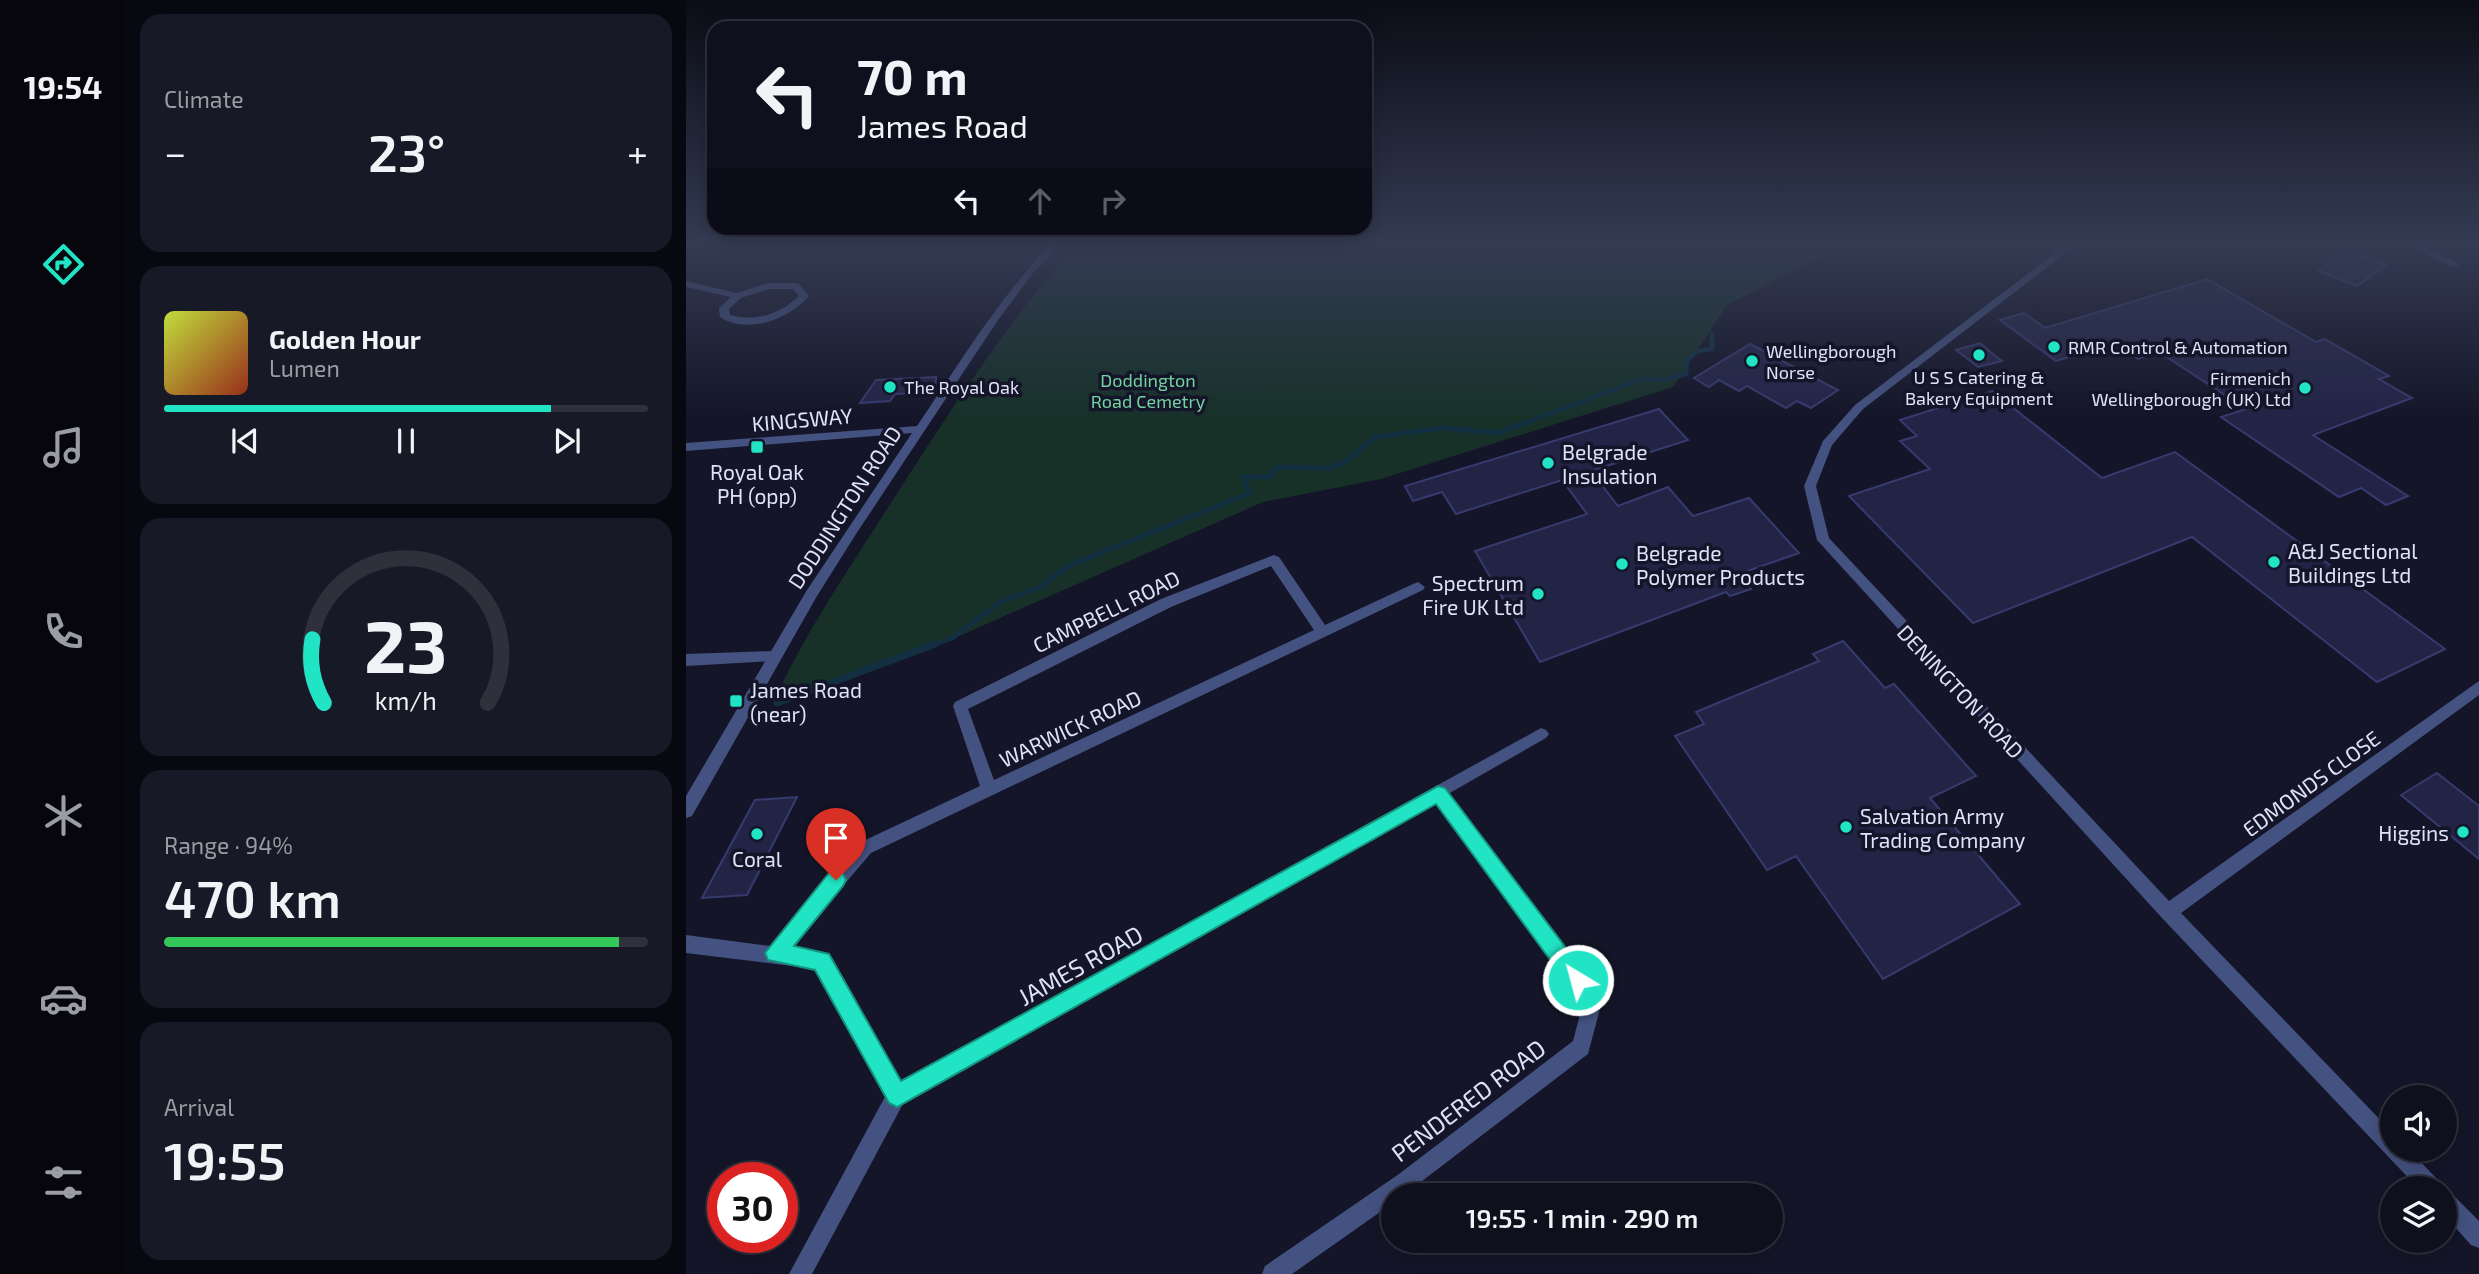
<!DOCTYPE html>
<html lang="en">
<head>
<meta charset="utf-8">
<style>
	:root { --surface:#0f101e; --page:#181927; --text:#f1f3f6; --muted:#9b9da4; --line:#2f303c; --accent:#21e4c4 }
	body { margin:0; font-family:"Exo 2",sans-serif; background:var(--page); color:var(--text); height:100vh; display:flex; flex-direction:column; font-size:26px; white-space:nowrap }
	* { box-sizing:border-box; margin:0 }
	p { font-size:23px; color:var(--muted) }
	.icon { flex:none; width:38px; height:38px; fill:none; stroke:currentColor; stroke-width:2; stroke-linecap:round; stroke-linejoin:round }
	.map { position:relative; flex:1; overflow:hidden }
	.side { display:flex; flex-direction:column; gap:14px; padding:14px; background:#080910; width:560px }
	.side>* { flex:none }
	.hud { position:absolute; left:21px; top:21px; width:665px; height:214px; border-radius:21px; box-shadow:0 4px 18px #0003,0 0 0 2px var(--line); background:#0f101e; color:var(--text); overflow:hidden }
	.fabs { position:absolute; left:1694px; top:1085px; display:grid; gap:14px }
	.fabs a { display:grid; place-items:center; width:77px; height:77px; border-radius:50%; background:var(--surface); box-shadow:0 4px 18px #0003,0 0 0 2px var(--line); font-size:35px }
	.speed { position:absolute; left:21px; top:1162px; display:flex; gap:14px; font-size:35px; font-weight:700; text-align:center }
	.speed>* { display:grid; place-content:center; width:91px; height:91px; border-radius:50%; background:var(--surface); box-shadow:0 4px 18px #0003,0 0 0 2px var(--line); line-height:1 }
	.speed .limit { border:10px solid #d22; background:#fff; color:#111 }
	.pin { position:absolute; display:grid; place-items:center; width:60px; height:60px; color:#fff; margin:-72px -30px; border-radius:50% 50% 50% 0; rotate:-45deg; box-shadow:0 0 7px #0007 }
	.pin .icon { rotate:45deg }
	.me { position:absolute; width:77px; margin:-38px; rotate:323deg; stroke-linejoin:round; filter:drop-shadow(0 0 5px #0008) }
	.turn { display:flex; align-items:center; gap:24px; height:147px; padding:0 35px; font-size:32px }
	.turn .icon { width:91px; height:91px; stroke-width:2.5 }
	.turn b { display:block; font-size:49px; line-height:60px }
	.lanes { display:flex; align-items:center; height:66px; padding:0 35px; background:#0003; justify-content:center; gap:35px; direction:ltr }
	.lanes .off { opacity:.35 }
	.big { font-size:52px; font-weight:600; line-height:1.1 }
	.side .widget { flex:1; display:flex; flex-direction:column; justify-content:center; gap:10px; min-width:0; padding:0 24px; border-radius:21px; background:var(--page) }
	.side .dial { align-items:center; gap:0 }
	.dial svg { height:182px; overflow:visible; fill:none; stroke:var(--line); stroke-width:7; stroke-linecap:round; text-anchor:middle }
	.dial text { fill:var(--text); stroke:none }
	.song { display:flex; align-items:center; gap:21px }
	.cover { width:84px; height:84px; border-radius:10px; background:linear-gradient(135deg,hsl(70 70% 55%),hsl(10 70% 35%)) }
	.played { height:7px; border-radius:4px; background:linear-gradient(90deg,var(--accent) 80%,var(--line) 80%) }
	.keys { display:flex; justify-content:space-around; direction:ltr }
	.heat { display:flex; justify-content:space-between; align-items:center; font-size:38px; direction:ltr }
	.charge { height:10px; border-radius:5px; background:linear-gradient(90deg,#34c759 94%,var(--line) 0) }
	.trip { position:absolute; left:695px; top:1183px; width:402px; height:70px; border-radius:35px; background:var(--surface); box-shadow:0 4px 18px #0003,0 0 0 2px var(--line); font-weight:600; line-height:70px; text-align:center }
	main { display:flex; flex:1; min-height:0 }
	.dock { display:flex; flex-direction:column; width:126px; justify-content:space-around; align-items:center; background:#06060c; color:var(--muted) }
	.dock .icon { width:49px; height:49px }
	.dock .on { color:var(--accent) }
	.dock b { font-size:32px; color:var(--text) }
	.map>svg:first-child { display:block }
	.green { fill:#173129 }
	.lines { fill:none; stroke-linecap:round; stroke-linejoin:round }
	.stream-far2 { stroke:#123042; stroke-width:4.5 }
	.stream-far1 { stroke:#123042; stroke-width:5 }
	.stream { stroke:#123042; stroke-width:7 }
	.building { fill:#222446; stroke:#373a6f; stroke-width:2 }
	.minor { fill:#445281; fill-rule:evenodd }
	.tertiary { fill:#445281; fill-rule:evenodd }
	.route { fill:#21e4c4; stroke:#15947f; stroke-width:2 }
	.poi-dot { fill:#21e4c4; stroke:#141528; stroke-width:2.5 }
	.labels { text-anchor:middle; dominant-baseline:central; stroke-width:7; stroke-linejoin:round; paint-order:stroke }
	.far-poi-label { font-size:18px; fill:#dee2fb; stroke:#141528; text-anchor:start }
	.far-park-label { font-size:18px; fill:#72d3a1; stroke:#141528 }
	.street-label { font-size:21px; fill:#dee2fb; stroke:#141528 }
	.poi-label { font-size:21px; fill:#dee2fb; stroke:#141528; text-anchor:start }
	.near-street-label { font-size:24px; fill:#dee2fb; stroke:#141528 }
</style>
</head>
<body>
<main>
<nav class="dock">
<b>19:54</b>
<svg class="icon on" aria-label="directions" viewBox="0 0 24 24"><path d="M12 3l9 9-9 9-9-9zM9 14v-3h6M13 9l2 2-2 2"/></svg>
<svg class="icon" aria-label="music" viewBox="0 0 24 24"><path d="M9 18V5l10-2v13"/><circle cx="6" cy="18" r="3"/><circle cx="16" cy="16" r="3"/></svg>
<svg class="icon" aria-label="phone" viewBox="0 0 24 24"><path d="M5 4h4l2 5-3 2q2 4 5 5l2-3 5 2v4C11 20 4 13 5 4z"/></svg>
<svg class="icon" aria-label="climate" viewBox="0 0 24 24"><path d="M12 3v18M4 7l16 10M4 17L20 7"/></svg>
<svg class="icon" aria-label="car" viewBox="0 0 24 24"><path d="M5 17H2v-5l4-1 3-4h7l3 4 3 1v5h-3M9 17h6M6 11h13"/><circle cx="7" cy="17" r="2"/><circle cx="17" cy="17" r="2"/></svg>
<svg class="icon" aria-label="filters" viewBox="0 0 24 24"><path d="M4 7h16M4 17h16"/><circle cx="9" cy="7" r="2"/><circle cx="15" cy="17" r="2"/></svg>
</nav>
<section class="side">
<div class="widget"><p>Climate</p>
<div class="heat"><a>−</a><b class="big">23°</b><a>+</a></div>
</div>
<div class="widget">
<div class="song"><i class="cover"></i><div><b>Golden Hour</b><p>Lumen</p></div></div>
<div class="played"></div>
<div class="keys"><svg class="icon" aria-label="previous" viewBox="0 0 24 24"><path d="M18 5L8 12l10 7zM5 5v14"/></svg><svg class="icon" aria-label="pause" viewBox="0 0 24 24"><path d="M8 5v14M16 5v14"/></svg><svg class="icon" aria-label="next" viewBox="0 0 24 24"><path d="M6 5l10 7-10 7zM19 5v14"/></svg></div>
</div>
<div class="widget dial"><svg viewBox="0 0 100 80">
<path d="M14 69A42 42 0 1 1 86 69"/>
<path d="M14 69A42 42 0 0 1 9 41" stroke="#21e4c4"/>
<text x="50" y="56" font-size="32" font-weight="700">23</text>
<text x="50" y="72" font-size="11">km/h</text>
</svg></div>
<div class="widget"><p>Range · 94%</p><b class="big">470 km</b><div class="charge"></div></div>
<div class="widget"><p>Arrival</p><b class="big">19:55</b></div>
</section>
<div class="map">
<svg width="1793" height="1274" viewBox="0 0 1793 1274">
	<rect width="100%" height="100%" fill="#141528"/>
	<path class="green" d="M393,241H1112L1145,253L1041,305L987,387L695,479L577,502L271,637L91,703L93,700L88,701C119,633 161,572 201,509C260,417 320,323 393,241Z"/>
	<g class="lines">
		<path class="stream-far2" d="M841,422L956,379L977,380L1000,374L1001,360L1012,351L1026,349V334"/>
		<path class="stream-far1" d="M244,646L266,638L313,603L356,586L382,566L564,493L557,477H583L592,467L644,468L661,461L689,437L757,428L811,433L846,420"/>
		<path class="stream" d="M91,703L249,644"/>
	</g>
	<g class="building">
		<path d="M1663,251L1700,265L1671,286L1633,271Z"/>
		<path d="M1521,279L1630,342L1639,339L1703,376L1693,379L1726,398L1627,435L1722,496L1700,505L1675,488L1653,497L1535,417L1560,409L1473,352L1452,359L1429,343L1370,361L1314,320L1338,313L1359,328Z"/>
		<path d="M1294,343L1302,350L1316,361L1292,367L1270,350Z"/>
		<path d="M1064,344L1152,390L1125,408L1111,401L1100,408L1061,386L1053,391L1033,380L1023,387L1008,378Z"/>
		<path d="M250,377V392L209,394L204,401L174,403L190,380Z"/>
		<path d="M1306,391L1416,478L1489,452L1759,649L1691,682L1506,537L1287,623L1163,496L1244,469L1214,441L1231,436L1214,420Z"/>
		<path d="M973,409L1002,440L905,471L932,506L982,487L1007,516L1063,498L1113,553L1053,574L1065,589L1044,596L1040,592L854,662L789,551L901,514L876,480L770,514L756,492L727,501L719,486Z"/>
		<path d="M1157,641L1199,688L1208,684L1290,776L1244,798L1334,904L1197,979L1110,856L1081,870L989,736L1018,724L1010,712L1133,661L1127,654Z"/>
		<path d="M1751,773L1793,806V859L1715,795Z"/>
		<path d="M111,797L61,895L16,898L69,800Z"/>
	</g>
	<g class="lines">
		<g class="minor">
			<path d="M1385,241H1395L1177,409L1146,445L1130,486L1143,538L1483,901L1793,681V695L1495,913L1706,1132V1150H1723L1753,1181L1756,1188H1732L1476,918L1131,540L1118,486L1137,441L1169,405Z"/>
			<path d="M1717,241H1729L1774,265L1766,267Z"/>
			<path d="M0,281L51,293L82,283H110L113,284L123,296C103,319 62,335 34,317L33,308L45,297L0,287ZM83,289H107L113,296C94,314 70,322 44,315L43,309L55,298Z"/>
			<path d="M588,555L593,557L639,625L727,584L732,582L739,587L737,590L185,853L104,948L142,955L215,1082L855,728L860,730L863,734L860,738L762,794L914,994L916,1001L902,1054L727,1188L718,1195H707V1203L606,1274H576L579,1266L713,1174L887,1041L897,1003L748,802L218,1102L126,1274H103L200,1095L131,969L0,953V935L84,946L173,843L294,786L267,706L269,702L475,599ZM585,566L628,630L308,780L282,709L485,607Z"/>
			<path d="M89,651L94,652L96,656L94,660L89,661L0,666V654Z"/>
			<path d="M1759,1191L1766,1194L1793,1221V1248L1785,1245L1759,1216Z"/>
		</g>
		<path class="tertiary" d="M368,241H378L347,273L312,320L170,534L131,596L6,816L0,818V796L121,590L226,433L0,451V443L231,426C274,362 314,296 368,241Z"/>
	</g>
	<linearGradient id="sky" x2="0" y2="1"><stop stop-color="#0b0c16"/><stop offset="0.58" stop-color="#343b53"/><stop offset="1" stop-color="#343b53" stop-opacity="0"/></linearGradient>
	<rect width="1793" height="419" fill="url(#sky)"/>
	<path class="route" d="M752,786L759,788L899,973L902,980L899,987L892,990L884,987L750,804L211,1107L203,1103L129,970L82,960L79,953L143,873L150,871L157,873L160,880L157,886L108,946L143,954L215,1081Z"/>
	<g class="poi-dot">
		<circle cx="1368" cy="347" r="7"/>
		<circle cx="1293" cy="355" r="7"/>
		<circle cx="1066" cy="361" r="7"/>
		<circle cx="204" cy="387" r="7"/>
		<circle cx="1619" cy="388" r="7"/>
		<rect x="64" y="440" width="14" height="14" rx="3.5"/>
		<circle cx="862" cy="463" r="7"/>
		<circle cx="1588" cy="562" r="7"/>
		<circle cx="936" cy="564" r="7"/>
		<circle cx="852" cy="594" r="7"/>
		<rect x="43" y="694" width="14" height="14" rx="3.5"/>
		<circle cx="1160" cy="827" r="7"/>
		<circle cx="1777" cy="832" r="7"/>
		<circle cx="71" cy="834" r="7"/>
	</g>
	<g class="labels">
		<g class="far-poi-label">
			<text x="1382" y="347">RMR Control &amp; Automation</text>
			<text x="1080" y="351">Wellingborough<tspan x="1080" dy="21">Norse</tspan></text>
			<text x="1293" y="377" text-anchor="middle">U S S Catering &amp;<tspan x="1293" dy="21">Bakery Equipment</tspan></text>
			<text x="1605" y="378" text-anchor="end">Firmenich<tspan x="1605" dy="21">Wellingborough (UK) Ltd</tspan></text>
			<text x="218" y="387">The Royal Oak</text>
		</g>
		<g class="far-park-label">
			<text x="462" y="380">Doddington<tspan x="462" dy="21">Road Cemetry</tspan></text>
		</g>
		<g class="street-label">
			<text transform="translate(116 419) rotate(-5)">KINGSWAY</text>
			<text transform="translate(158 507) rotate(-57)">DODDINGTON ROAD</text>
			<text transform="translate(420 611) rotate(-26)">CAMPBELL ROAD</text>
			<text transform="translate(1275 691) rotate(47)">DENINGTON ROAD</text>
			<text transform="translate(384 728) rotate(-25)">WARWICK ROAD</text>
			<text transform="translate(1625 783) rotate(-36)">EDMONDS CLOSE</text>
		</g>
		<g class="poi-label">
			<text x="876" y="451">Belgrade<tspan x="876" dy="24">Insulation</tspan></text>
			<text x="71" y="471" text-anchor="middle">Royal Oak<tspan x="71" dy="24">PH (opp)</tspan></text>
			<text x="1602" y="550">A&amp;J Sectional<tspan x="1602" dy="24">Buildings Ltd</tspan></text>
			<text x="950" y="552">Belgrade<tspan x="950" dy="24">Polymer Products</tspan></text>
			<text x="838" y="582" text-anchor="end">Spectrum<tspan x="838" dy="24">Fire UK Ltd</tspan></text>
			<text x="64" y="689">James Road<tspan x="64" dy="24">(near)</tspan></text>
			<text x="1174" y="815">Salvation Army<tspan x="1174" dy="24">Trading Company</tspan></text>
			<text x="1763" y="832" text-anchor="end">Higgins</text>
			<text x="71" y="858" text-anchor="middle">Coral</text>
		</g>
		<g class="near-street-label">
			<text transform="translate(394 965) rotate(-29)">JAMES ROAD</text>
			<text transform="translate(782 1100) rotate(-37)">PENDERED ROAD</text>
		</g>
	</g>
</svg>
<div class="fabs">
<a><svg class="icon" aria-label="sound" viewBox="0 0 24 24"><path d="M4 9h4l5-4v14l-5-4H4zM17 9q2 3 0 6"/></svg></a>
<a><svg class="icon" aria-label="layers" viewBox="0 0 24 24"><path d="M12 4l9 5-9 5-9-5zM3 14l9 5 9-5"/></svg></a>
</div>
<div class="speed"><div class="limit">30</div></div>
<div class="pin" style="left:150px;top:880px;background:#d93025"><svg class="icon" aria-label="arrive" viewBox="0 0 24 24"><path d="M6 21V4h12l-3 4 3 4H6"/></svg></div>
<svg class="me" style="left:892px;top:980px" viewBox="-20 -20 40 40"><circle r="17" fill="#21e4c4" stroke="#fff" stroke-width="3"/><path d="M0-11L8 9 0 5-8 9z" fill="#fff"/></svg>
<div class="trip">19:55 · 1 min · 290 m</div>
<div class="hud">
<div class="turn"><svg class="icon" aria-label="left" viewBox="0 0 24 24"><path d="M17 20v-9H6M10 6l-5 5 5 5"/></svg><div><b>70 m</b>James Road</div></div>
<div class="lanes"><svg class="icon" aria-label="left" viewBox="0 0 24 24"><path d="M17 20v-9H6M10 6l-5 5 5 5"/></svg><svg class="icon off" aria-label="ahead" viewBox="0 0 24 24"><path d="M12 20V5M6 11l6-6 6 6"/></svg><svg class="icon off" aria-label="right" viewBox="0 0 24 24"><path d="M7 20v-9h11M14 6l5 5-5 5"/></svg></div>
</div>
</div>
</main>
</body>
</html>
